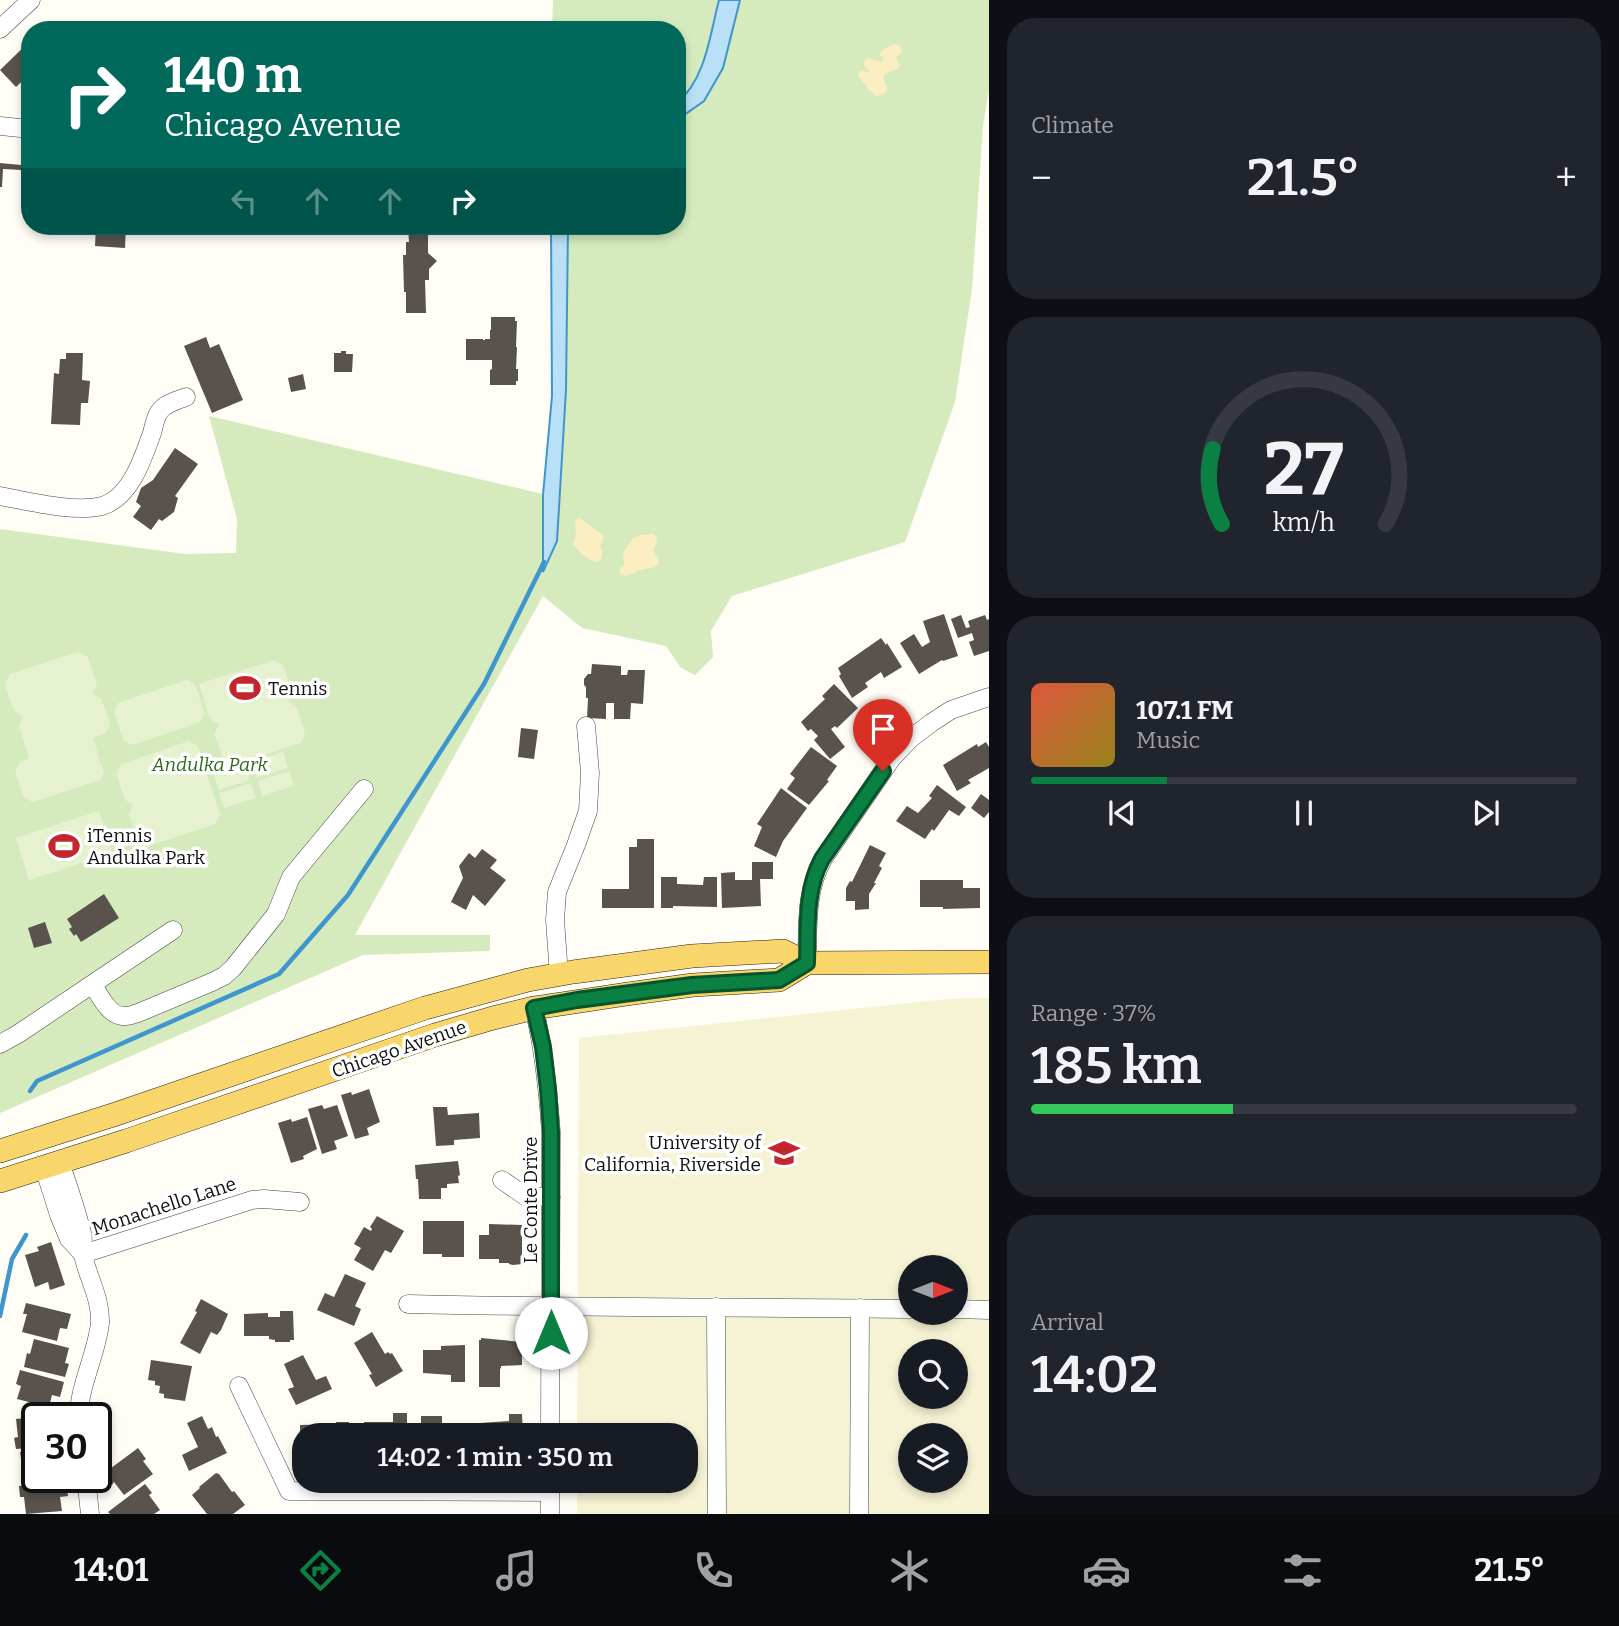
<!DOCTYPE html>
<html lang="en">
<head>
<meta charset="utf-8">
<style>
	:root { --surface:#171b24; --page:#20242c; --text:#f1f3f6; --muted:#9ea1a6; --line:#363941; --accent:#0b8043 }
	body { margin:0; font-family:Bitter,serif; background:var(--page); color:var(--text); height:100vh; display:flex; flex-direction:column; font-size:26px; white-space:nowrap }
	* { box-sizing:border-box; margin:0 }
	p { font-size:23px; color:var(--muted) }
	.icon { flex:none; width:38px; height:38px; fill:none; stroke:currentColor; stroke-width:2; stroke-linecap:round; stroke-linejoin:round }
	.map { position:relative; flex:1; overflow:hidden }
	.side { display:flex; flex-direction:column; gap:18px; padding:18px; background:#0d0f14; width:630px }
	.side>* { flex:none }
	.banner { position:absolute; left:21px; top:21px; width:665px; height:214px; border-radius:28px; box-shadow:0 4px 10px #0003; background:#00695c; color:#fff; overflow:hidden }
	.needle { width:46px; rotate:90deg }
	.fabs { position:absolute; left:898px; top:1255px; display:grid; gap:14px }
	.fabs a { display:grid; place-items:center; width:70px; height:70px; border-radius:50%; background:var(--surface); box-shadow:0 4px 10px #0003; font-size:35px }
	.speed { position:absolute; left:21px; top:1402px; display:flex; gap:14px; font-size:35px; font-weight:700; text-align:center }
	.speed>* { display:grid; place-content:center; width:91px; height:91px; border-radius:50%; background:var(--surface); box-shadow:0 4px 10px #0003; line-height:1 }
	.speed .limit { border:4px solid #111; border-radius:10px; background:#fff; color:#111 }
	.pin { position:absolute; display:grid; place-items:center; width:60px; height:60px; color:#fff; margin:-72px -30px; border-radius:50% 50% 50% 0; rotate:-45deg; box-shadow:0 0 7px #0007 }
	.pin .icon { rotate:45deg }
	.me { position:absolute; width:77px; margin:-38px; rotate:0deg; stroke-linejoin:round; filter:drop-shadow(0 0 5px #0008) }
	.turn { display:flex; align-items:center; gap:24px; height:147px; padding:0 28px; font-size:32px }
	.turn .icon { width:91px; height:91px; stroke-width:2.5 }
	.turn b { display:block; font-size:49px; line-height:60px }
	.lanes { display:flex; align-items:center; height:66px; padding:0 28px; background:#0003; justify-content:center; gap:35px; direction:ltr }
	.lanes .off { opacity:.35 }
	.big { font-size:52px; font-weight:600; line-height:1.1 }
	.side .widget { flex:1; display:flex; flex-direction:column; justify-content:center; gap:10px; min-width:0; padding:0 24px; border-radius:28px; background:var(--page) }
	.side .dial { align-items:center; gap:0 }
	.dial svg { height:182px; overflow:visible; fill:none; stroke:var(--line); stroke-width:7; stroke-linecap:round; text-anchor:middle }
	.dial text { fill:var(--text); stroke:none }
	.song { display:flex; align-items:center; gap:21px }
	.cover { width:84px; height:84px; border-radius:10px; background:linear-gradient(135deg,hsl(10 70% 55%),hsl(50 70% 35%)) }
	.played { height:7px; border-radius:4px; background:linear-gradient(90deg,var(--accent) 25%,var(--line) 25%) }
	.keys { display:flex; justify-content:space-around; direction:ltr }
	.heat { display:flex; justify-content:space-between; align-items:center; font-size:38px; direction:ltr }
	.charge { height:10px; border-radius:5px; background:linear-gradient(90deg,#34c759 37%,var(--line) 0) }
	.trip { position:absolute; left:292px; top:1423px; width:406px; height:70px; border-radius:28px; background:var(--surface); box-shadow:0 4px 10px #0003; font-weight:600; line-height:70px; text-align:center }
	.dock { display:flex; height:112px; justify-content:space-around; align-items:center; background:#090b0e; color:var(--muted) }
	.dock .icon { width:49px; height:49px }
	.dock .current { color:var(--accent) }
	.dock b { font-size:32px; color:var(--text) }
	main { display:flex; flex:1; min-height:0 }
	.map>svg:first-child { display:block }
	.farmland { fill:#f6f3d4; fill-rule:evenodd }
	.green { fill:#d5ebbd }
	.sand { fill:#fbeec1 }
	.pitch { fill:#e6f2cf }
	.water { fill:#b9e0f7; stroke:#3f96cf; stroke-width:2 }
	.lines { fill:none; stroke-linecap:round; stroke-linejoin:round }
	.stream { stroke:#3f96cf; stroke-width:4.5 }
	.building { fill:#5a524d }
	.minor-casing { stroke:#444; stroke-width:19 }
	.major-casing { stroke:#222; stroke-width:24 }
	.minor { stroke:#fff; stroke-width:18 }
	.major { stroke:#f9d66b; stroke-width:23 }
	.route-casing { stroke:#07532c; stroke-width:18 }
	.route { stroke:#0b8043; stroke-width:12 }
	.labels { text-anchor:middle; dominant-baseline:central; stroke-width:7; stroke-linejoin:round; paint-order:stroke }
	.poi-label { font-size:19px; fill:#111; stroke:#fff; text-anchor:start }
	.park-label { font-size:19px; font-style:italic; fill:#2f6b1f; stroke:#fff }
	.street-label { font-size:19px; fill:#111; stroke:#fff }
</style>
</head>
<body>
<main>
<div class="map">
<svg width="989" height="1514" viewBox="0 0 989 1514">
	<rect width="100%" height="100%" fill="#fffdf5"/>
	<path class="farmland" d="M989,998V1514H577V1481L686,1480V1435H577L579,1038L947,999ZM910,1267H956V1312H910ZM910,1351H956V1396H910ZM910,1435H956V1480H910Z"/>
	<path class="green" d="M553,0H989V90L983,126L972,289L955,402L905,542L732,596L711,631L713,657L695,675L681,668L666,646L582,628L543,596L355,935H490V951L363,955L0,1113V529L185,554L236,553L237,519L209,416L543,494L552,396L551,226H677V30H552Z"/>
	<g class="sand">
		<path d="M894,44L900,46L902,51L896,58L900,65L898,69L887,73L883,76L887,88L885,93L877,96L868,89L858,75L860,71L869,72L868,69L864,66L865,60L870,58L880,62L884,61L883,57L879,56L882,50Z"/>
		<path d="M579,518L603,535V540L600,547L602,551V558L598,562C589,561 578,552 573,544L576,534L575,521Z"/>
		<path d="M653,534L656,536L657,543C651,550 655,553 659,560L658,565L652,568L639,570L632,574L625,576L620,574V569L624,565L623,553L633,538L641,535Z"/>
	</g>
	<g class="pitch">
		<path d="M78,652L88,657L97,685L92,694L101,698L110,725L106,733L93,738L104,773L100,780L33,802L24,798L15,771L21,761L29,758L19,725L23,716L14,711L5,684L10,674Z"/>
		<path d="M274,660L283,665L292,692L288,701L296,706L305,734L301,743L226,767L214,733L219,724L210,719L199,684Z"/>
		<path d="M187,680L195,685L205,713L200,722L132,745L123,740L114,712L118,703Z"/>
		<path d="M189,741L198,746L220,815L215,824L148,846L138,841L129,814L133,805L125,800L116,773L121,764Z"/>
		<path d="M283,752L288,768L256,778L252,762Z"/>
		<path d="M245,765L250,780L219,790L214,775Z"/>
		<path d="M289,771L294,786L262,796L258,781Z"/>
		<path d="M251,783L256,798L224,808L219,793Z"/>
		<path d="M99,811L112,853L29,880L16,838Z"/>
	</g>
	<g class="water">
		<path d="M719,0H740L723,68L704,101L677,120V103C706,79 710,34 719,0Z"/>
		<path d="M551,226H568L566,390L557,541L543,572V495L552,396Z"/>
	</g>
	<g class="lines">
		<g class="stream">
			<path d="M30,1091L37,1081L279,974L348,895L484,684L544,562"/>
			<path d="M0,1316L12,1259L26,1235"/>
		</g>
	</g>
	<g class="building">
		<path d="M30,41V74L16,87L0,70Z"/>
		<path d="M0,163L21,165V170L3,169L2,187H0Z"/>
		<path d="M96,226H126L125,248L95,246Z"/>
		<path d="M408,226H431L428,229V253L437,261L429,269V280H425L426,313H406V292H404L403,255H406V242H409Z"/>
		<path d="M491,317H515V321H517L516,347H517L516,369H518V381H516V385H490V370L492,369V360H466V339H483V340H485V339H490V330H491Z"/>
		<path d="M206,337L210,348L219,344L243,400L212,413L184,346Z"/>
		<path d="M341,351H346V354H353L352,372H334V353H341Z"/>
		<path d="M66,353H83L82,380L90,381L88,403H81L80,425L51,424L54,373L59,374L60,359H66Z"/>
		<path d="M303,374L306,389L291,392L288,378Z"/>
		<path d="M175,448L198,464L175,496L178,498L174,512L162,521L159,519L151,530L133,517L141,506L136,502L141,488L153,480Z"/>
		<path d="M944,614L958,656L943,661L942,660L919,674L900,643L914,634L922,647L930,642L923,621Z"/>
		<path d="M961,615L966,628L970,627L968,621L985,615L987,620L989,619V651L974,656L969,642L974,640L972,633L958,638L951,619Z"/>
		<path d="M881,638L886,645L887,643L902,667L884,678L881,672L865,683L868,687L852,698L839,676L841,674L838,668Z"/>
		<path d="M592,664L621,666V675H627L628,670H645L643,704L631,703L630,719H614V703H606V719L587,718L588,698H586V687L584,685V679L588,674H591Z"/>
		<path d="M834,684L858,708L837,728L835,726L831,729L845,747L830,759L814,740L818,736L811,729L808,731L801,722L825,699L822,696Z"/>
		<path d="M521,728L538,730L534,759L518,757Z"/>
		<path d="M986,742L989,747V768L968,780L971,783L957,791L943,765L977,744L978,747Z"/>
		<path d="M811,747L837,766L827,780L829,781L809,805L787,789L795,778L790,774Z"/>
		<path d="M937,785L966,807L959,816L949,810L934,831L932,829L925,839L896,821L907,806L918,813L932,798L929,796Z"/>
		<path d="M781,788L807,808L783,841L776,857L754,846L762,827L757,824Z"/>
		<path d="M981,794L989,800V812L984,818L971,808Z"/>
		<path d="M637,839H654V908H602V889H629V847H637Z"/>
		<path d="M870,845L886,853L879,866L882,868L874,883H876L869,894V909L855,910V901H846V888L850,881L852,882Z"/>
		<path d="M482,849L497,860L490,868L506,880L485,906L473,895L466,910L451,902L463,878L459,866L469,853L475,858Z"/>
		<path d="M752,862H773V879H760L761,906L722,908L721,873L735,872V880H752Z"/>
		<path d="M661,877H677V884L703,885L704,877H717V907L673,906V908H661Z"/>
		<path d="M920,880H963V888H980V908L943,909V907H920Z"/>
		<path d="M104,894L119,918L81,942L76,934L74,936L69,929L72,927L67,919Z"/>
		<path d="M45,922L52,943L34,948L28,928Z"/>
		<path d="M369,1089L380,1122L367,1128L369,1135L355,1139L341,1095L351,1092L352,1095Z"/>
		<path d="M322,1105L324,1109L337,1105L348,1136L334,1141L337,1149L322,1154L308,1109Z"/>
		<path d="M433,1107H447L448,1115L479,1113L480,1138L454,1140V1145L436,1146Z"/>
		<path d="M307,1117L317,1149L303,1156L304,1159L291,1163L278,1123L291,1119L292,1122Z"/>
		<path d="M458,1161L460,1175L458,1176L459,1183L447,1184V1188H441V1199H419L418,1179H416L415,1165Z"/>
		<path d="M377,1216L404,1231L391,1253L385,1250L373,1271L354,1260L361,1248L354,1244L364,1227L371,1231L372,1229L370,1227Z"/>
		<path d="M423,1221H464V1257H442V1254H423Z"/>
		<path d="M489,1224L522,1225V1264L513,1265L509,1264V1263H499V1259H479V1235H489Z"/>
		<path d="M51,1242L65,1285L50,1290L48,1282L35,1287L25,1255L39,1251L37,1247Z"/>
		<path d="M345,1274L366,1283L355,1306L361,1309L354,1326L317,1310L325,1293L334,1297Z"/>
		<path d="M201,1299L228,1314L221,1330L217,1335L211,1332L200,1354L180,1343L197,1312L195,1311Z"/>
		<path d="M26,1303L71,1314L67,1329L60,1328L57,1341L22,1332L27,1314H23Z"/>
		<path d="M280,1311H293L294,1340H290V1342H275V1340L269,1339V1336H244V1314L268,1313V1317H280Z"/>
		<path d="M372,1332L385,1354L388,1352L390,1354L392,1353L403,1371L376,1387L369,1375L372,1374L354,1343Z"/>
		<path d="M481,1338L522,1342V1365L501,1366V1369L500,1368V1387H479V1340H481Z"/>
		<path d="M34,1339L69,1348L65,1363L69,1364L65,1377L24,1367L27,1353L30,1354Z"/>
		<path d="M465,1345V1382H451V1375L423,1373V1350H441V1346Z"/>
		<path d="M303,1355L316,1380L326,1376L332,1389L296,1405L288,1389L294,1387L284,1364Z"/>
		<path d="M151,1360L192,1366L185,1401L164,1398V1394L159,1393L160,1386L155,1385V1381L148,1380Z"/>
		<path d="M20,1370L64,1382L60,1397L52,1395L49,1407L17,1399L21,1386L16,1384Z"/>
		<path d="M393,1413H407V1435H364V1422H393Z"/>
		<path d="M509,1414H522L523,1435H480V1423L509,1421Z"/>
		<path d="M202,1416L208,1429L212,1427L216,1437L218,1436L227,1453L189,1471L182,1455L198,1447L187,1423Z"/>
		<path d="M421,1416H442V1426L465,1427V1435H421Z"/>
		<path d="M37,1417V1447L16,1449L14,1438L18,1437L16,1419Z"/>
		<path d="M336,1422H349V1435H304V1446L300,1447V1425L336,1424Z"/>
		<path d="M138,1448L146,1459L143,1461L153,1474L124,1495L114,1482L112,1485L103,1474Z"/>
		<path d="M37,1450V1477H45V1479L26,1481L25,1466H22L20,1452Z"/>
		<path d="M216,1473L219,1474L232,1492L234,1491L245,1505L233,1514H207L192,1495L200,1488L199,1487Z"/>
		<path d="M66,1481L68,1496L60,1497L62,1511L26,1514L24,1497H20L19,1486Z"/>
		<path d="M145,1484L152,1493L149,1495L160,1510L154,1514H110L108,1512Z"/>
	</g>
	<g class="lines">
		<g class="minor-casing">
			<g id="minor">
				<path d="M0,29L31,0"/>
				<path d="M0,126L30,129"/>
				<path d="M0,496C28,501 74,513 102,506C131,497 143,458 152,433C154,426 155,418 159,412C164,404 177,400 186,397"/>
				<path d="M807,963C808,928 805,891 823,859L892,758L910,739L931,723L951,710L989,697"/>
				<path d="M559,975L555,920L557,892L576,845L588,811L590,773L586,726"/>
				<path d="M93,985C100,996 110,1018 126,1016C130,1016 134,1014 138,1013L212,982L224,976L233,968L276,914L291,877L364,789"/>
				<path d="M534,1008C544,1049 548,1090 551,1132L550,1435"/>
				<path d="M0,1044L18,1034L173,930"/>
				<path d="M502,1180L525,1196L551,1197"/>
				<path d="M83,1254L252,1200L264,1199L300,1202"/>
				<path d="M408,1304C575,1308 743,1307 910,1309"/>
				<path d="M716,1307L717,1514"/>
				<path d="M956,1309L989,1310"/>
				<path d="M239,1386L289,1491L550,1492"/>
				<path d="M79,1418C78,1388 97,1353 100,1323C101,1298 88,1278 83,1255C82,1248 84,1240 82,1233C77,1212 70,1192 63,1171L51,1164L47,1177L59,1215L69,1239L83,1254"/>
				<path d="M86,1477L90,1514"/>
				<path d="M550,1514V1483"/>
				<path d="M859,1514L860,1308"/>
			</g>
		</g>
		<g class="major-casing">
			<g id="major">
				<path d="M0,1151L116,1114L425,1008L528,980L573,972L692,956L783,951L807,963L989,962"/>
				<path d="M0,1181L126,1141L435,1035L493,1018L534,1008L627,994L693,985L779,980L807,963"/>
			</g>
		</g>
		<use href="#minor" class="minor"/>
		<use href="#major" class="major"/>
	</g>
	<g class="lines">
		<g class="route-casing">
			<path id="route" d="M551,1333V1132L548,1089L543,1047L534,1008L577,1000L692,985L779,980L807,963C808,928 805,890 822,859L883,771"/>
		</g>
		<use href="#route" class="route"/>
	</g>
	<defs>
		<g id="stadium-bare" transform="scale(2.415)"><path d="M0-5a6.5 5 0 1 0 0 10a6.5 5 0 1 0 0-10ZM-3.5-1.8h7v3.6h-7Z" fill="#c4262e" stroke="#fff" stroke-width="2.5" paint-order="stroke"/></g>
		<g id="university-bare" transform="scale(2.415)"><path d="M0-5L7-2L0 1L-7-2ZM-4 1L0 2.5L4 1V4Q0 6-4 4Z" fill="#c4262e" stroke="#fff" stroke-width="2.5" paint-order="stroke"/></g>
	</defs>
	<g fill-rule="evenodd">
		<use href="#stadium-bare" x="245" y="688"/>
		<use href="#stadium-bare" x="64" y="846"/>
		<use href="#university-bare" x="784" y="1153"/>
	</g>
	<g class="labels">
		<g class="poi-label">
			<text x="268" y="688">Tennis</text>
			<text x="87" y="835">iTennis<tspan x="87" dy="22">Andulka Park</tspan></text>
			<text x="761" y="1142" text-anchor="end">University of<tspan x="761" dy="22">California, Riverside</tspan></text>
		</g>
		<g class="park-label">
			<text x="210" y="764">Andulka Park</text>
		</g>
		<g class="street-label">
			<text transform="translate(399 1049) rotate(-19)">Chicago Avenue</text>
			<text transform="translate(530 1200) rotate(-90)">Le Conte Drive</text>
			<text transform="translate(164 1206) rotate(-18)">Monachello Lane</text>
		</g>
	</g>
</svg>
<div class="fabs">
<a><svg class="needle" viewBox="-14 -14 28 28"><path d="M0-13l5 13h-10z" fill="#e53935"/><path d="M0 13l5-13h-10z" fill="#9ea1a6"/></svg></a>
<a><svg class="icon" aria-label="search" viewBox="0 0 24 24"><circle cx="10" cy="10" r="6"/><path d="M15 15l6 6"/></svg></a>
<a><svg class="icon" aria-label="layers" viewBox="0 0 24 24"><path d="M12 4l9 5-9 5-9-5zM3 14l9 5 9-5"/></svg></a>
</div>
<div class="speed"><div class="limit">30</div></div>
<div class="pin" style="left:883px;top:771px;background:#d93025"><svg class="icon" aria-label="arrive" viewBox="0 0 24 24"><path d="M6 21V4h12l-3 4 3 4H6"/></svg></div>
<svg class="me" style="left:551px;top:1333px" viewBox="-20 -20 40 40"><circle r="19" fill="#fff"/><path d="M0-13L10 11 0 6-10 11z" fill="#0b8043"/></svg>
<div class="trip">14:02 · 1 min · 350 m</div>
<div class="banner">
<div class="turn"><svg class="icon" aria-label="right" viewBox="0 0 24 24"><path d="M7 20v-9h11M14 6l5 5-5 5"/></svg><div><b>140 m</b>Chicago Avenue</div></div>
<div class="lanes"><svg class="icon off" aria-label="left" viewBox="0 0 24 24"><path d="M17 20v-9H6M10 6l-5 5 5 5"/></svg><svg class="icon off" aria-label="ahead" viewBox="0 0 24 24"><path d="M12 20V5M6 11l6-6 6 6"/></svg><svg class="icon off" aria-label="ahead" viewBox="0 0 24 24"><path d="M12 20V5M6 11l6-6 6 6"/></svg><svg class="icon" aria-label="right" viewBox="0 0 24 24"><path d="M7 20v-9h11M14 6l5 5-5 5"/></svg></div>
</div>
</div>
<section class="side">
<div class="widget"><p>Climate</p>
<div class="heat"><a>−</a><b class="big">21.5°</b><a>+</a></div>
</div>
<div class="widget dial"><svg viewBox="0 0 100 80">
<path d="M14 69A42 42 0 1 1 86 69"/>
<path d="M14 69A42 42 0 0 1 10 36" stroke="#0b8043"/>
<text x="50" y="56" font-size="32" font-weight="700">27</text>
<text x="50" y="72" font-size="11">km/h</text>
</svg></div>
<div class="widget">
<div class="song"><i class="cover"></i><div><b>107.1 FM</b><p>Music</p></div></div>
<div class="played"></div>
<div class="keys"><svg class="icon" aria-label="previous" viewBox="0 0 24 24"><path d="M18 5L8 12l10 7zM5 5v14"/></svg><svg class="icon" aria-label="pause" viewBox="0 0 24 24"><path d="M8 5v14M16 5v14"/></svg><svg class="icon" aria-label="next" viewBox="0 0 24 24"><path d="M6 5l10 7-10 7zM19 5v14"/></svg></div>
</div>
<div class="widget"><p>Range · 37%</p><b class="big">185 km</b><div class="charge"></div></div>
<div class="widget"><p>Arrival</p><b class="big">14:02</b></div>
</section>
</main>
<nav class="dock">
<b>14:01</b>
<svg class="icon current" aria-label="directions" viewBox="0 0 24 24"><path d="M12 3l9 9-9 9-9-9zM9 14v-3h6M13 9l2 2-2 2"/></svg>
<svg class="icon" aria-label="music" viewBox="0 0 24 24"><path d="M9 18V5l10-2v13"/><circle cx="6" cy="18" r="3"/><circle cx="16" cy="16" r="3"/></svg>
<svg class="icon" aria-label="phone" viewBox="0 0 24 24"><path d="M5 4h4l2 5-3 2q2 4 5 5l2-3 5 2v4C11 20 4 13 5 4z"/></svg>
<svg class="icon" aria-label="climate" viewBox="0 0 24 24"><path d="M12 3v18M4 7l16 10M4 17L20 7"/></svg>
<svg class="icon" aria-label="car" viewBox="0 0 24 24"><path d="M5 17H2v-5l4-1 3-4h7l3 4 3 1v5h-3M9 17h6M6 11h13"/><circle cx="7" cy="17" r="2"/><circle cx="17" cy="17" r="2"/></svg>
<svg class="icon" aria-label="filters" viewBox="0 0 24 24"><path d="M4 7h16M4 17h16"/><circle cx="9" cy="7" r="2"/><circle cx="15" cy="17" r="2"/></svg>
<b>21.5°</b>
</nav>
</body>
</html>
